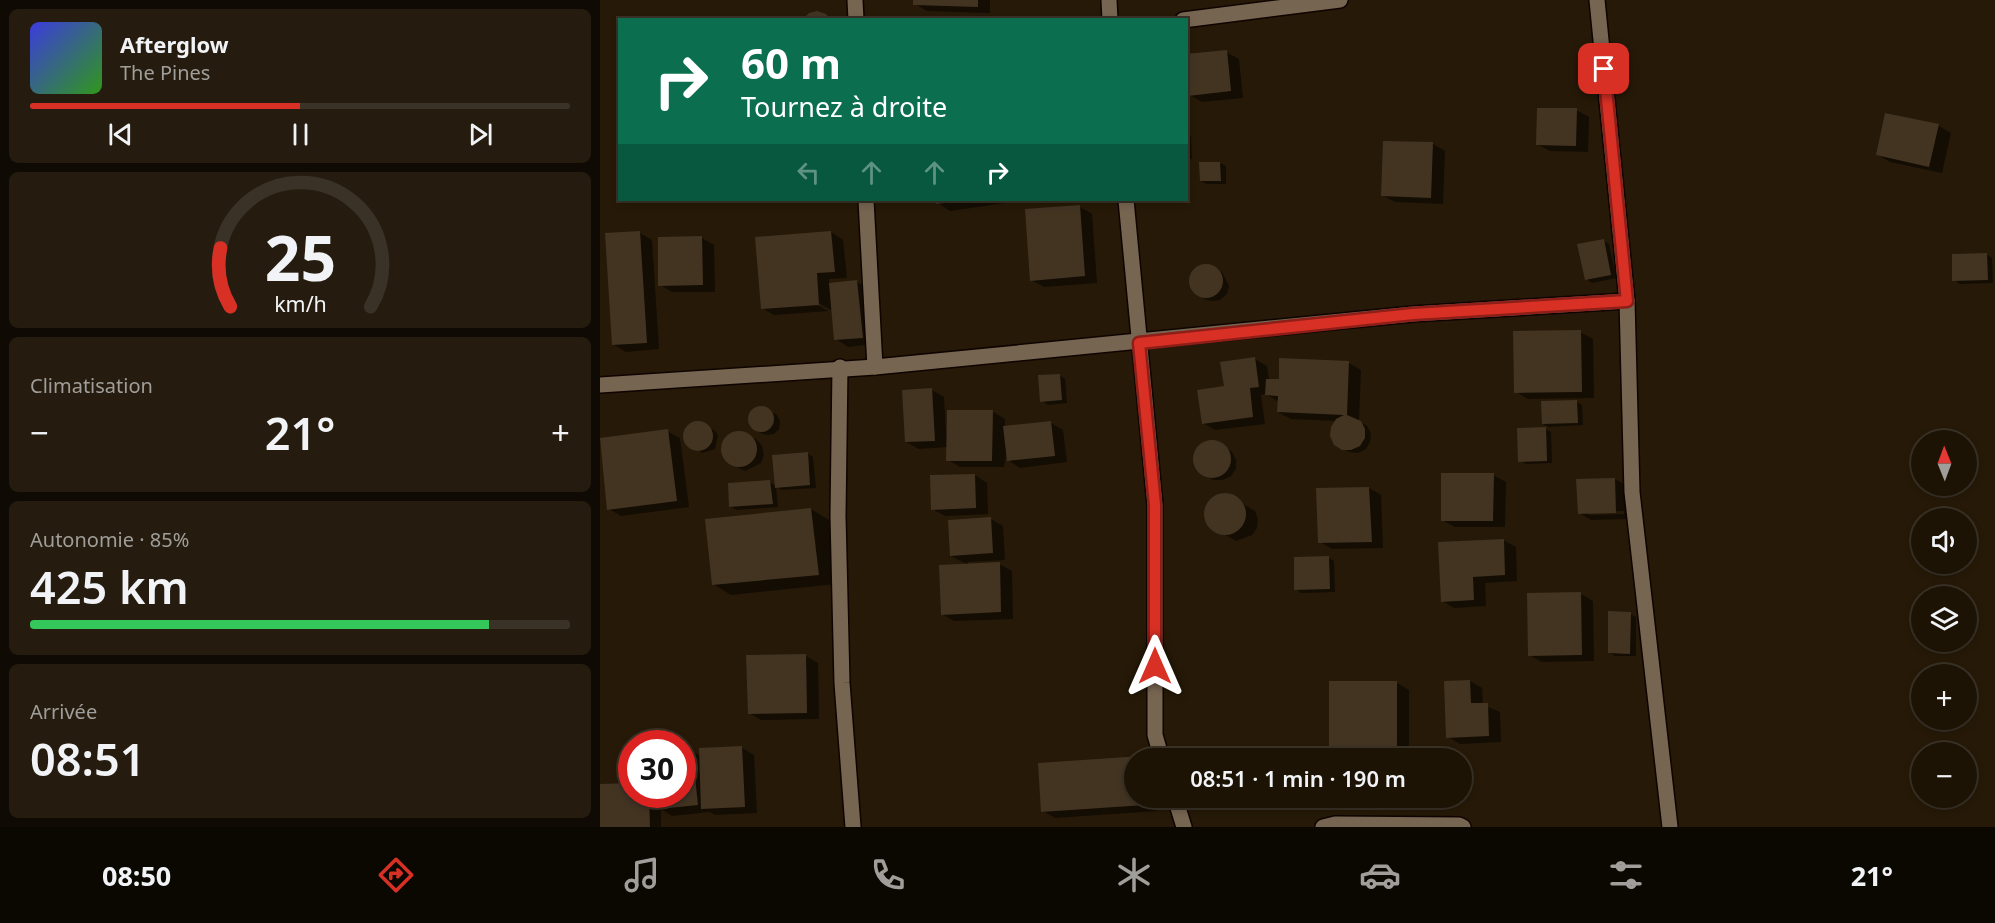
<!DOCTYPE html>
<html lang="fr">
<head>
<meta charset="utf-8">
<style>
	:root { --surface:#1c1305; --page:#251c0f; --text:#f1f3f6; --muted:#a09e9a; --line:#3a3227; --accent:#d93025 }
	body { margin:0; font-family:"Noto Sans",sans-serif; background:var(--page); color:var(--text); height:100vh; display:flex; flex-direction:column; font-size:22px; white-space:nowrap }
	* { box-sizing:border-box; margin:0 }
	p { font-size:20px; color:var(--muted) }
	.icon { flex:none; width:33px; height:33px; fill:none; stroke:currentColor; stroke-width:2; stroke-linecap:round; stroke-linejoin:round }
	.map { position:relative; flex:1; overflow:hidden }
	.sheet { display:flex; flex-direction:column; gap:9px; padding:9px; background:#0f0a03; width:600px }
	.sheet>* { flex:none }
	.top-card { position:absolute; left:18px; top:18px; width:570px; height:183px; border-radius:0px; box-shadow:0 3px 9px #0003,0 0 0 2px var(--line); background:#0b6e4f; color:#fff; overflow:hidden }
	.needle { width:39px; rotate:359deg }
	.fabs { position:absolute; left:1311px; top:430px; display:grid; gap:12px }
	.fabs a { display:grid; place-items:center; width:66px; height:66px; border-radius:50%; background:var(--surface); box-shadow:0 3px 9px #0003,0 0 0 2px var(--line); font-size:30px }
	.speed { position:absolute; left:18px; top:730px; display:flex; gap:12px; font-size:30px; font-weight:700; text-align:center }
	.speed>* { display:grid; place-content:center; width:78px; height:78px; border-radius:50%; background:var(--surface); box-shadow:0 3px 9px #0003,0 0 0 2px var(--line); line-height:1 }
	.speed .limit { border:9px solid #d22; background:#fff; color:#111 }
	.pin { position:absolute; display:grid; place-items:center; width:51px; height:51px; color:#fff; margin:-26px; border-radius:12px; box-shadow:0 3px 9px #0006 }
	.me { position:absolute; width:66px; margin:-33px; rotate:0deg; stroke-linejoin:round; filter:drop-shadow(0 0 4px #0008) }
	.turn { display:flex; align-items:center; gap:21px; height:126px; padding:0 24px; font-size:27px }
	.turn .icon { width:78px; height:78px; stroke-width:2.5 }
	.turn b { display:block; font-size:42px; line-height:51px }
	.lanes { display:flex; align-items:center; height:57px; padding:0 24px; background:#0003; justify-content:center; gap:30px; direction:ltr }
	.lanes .off { opacity:.35 }
	.big { font-size:45px; font-weight:600; line-height:1.1 }
	.sheet .tile { flex:1; display:flex; flex-direction:column; justify-content:center; gap:9px; min-width:0; padding:0 21px; border-radius:9px; background:var(--page) }
	.sheet .dial { align-items:center; gap:0 }
	.dial svg { height:156px; overflow:visible; fill:none; stroke:var(--line); stroke-width:7; stroke-linecap:round; text-anchor:middle }
	.dial text { fill:var(--text); stroke:none }
	.song { display:flex; align-items:center; gap:18px }
	.cover { width:72px; height:72px; border-radius:9px; background:linear-gradient(135deg,hsl(240 70% 55%),hsl(110 70% 35%)) }
	.played { height:6px; border-radius:3px; background:linear-gradient(90deg,var(--accent) 50%,var(--line) 50%) }
	.keys { display:flex; justify-content:space-around; direction:ltr }
	.heat { display:flex; justify-content:space-between; align-items:center; font-size:33px; direction:ltr }
	.charge { height:9px; border-radius:4px; background:linear-gradient(90deg,#34c759 85%,var(--line) 0) }
	.trip { position:absolute; left:524px; top:748px; width:348px; height:60px; border-radius:30px; background:var(--surface); box-shadow:0 3px 9px #0003,0 0 0 2px var(--line); font-weight:600; line-height:60px; text-align:center }
	.menu { display:flex; height:96px; justify-content:space-around; align-items:center; background:#0b0802; color:var(--muted) }
	.menu .icon { width:42px; height:42px }
	.menu .current { color:var(--accent) }
	.menu b { font-size:27px; color:var(--text) }
	main { display:flex; flex:1; min-height:0 }
	.map>svg:first-child { display:block }
	.shadow { fill:#0007; fill-rule:evenodd }
	.building { fill:#433422 }
	.lines { fill:none; stroke-linecap:round; stroke-linejoin:round }
	.minor-casing { stroke:#0f0400; stroke-width:18 }
	.minor { stroke:#766551; stroke-width:15 }
	.route-casing { stroke:#8d1f18; stroke-width:15 }
	.route { stroke:#d93025; stroke-width:10 }
</style>
</head>
<body>
<main>
<section class="sheet">
<div class="tile">
<div class="song"><i class="cover"></i><div><b>Afterglow</b><p>The Pines</p></div></div>
<div class="played"></div>
<div class="keys"><svg class="icon" aria-label="previous" viewBox="0 0 24 24"><path d="M18 5L8 12l10 7zM5 5v14"/></svg><svg class="icon" aria-label="pause" viewBox="0 0 24 24"><path d="M8 5v14M16 5v14"/></svg><svg class="icon" aria-label="next" viewBox="0 0 24 24"><path d="M6 5l10 7-10 7zM19 5v14"/></svg></div>
</div>
<div class="tile dial"><svg viewBox="0 0 100 80">
<path d="M14 69A42 42 0 1 1 86 69"/>
<path d="M14 69A42 42 0 0 1 9 39" stroke="#d93025"/>
<text x="50" y="56" font-size="32" font-weight="700">25</text>
<text x="50" y="72" font-size="11">km/h</text>
</svg></div>
<div class="tile"><p>Climatisation</p>
<div class="heat"><a>−</a><b class="big">21°</b><a>+</a></div>
</div>
<div class="tile"><p>Autonomie · 85%</p><b class="big">425 km</b><div class="charge"></div></div>
<div class="tile"><p>Arrivée</p><b class="big">08:51</b></div>
</section>
<div class="map">
<svg width="1395" height="827" viewBox="0 0 1395 827">
	<rect width="100%" height="100%" fill="#261907"/>
	<g class="shadow">
		<path d="M315,0H390V13L327,11L315,4Z"/>
		<path d="M626,52L639,59L643,98L602,102L590,95Z"/>
		<path d="M976,110L989,117L988,152L950,151L937,144Z"/>
		<path d="M1286,114L1339,126L1351,133L1342,173L1290,162L1278,155Z"/>
		<path d="M586,134L591,136L592,159L586,160Z"/>
		<path d="M833,144L845,151L843,204L795,202L782,195Z"/>
		<path d="M620,163L626,166V184H607L601,181Z"/>
		<path d="M337,200H412V202L350,211L338,203Z"/>
		<path d="M480,207L492,214L497,283L444,287L431,280Z"/>
		<path d="M231,232L243,240L247,278L229,279V285L257,282L269,289L275,344L248,347L236,339L233,311L213,300L212,302L228,311L174,315L162,308Z"/>
		<path d="M40,233L52,240L59,349L26,352L14,345Z"/>
		<path d="M102,238L114,245L115,292H72L60,285Z"/>
		<path d="M1003,241L1009,244L1016,278L992,283L986,279Z"/>
		<path d="M1386,254L1392,258L1393,283L1360,284L1354,280Z"/>
		<path d="M607,265L622,272L629,286L627,294L620,300L612,301L604,299L592,289V273Z"/>
		<path d="M980,332L993,339L994,398L928,399L916,392Z"/>
		<path d="M655,359L667,366L669,380L680,381L749,363L761,370L759,421L767,426L771,434L770,442L766,449L758,453L749,452L736,444L737,421L691,419L678,412L679,402L666,394L661,395L665,424L615,430L603,423L625,388Z"/>
		<path d="M459,375L465,379L467,403L448,405L442,401Z"/>
		<path d="M332,390L344,397L346,431L392,411L405,419V428L451,423L463,430L467,462L420,468L408,460L407,449L404,467H360L348,460V447L319,449L306,442Z"/>
		<path d="M976,401L982,405L983,425L949,427L943,424Z"/>
		<path d="M163,407L177,415L180,421L179,429L174,434L166,435L159,432L152,428L149,421L150,414L156,409Z"/>
		<path d="M94,423L114,430L118,435L115,449L102,453L85,440V433Z"/>
		<path d="M945,429L951,432L952,463L926,464L920,461Z"/>
		<path d="M67,431L80,438L89,507L21,516L9,509L0,439Z"/>
		<path d="M140,433L156,439L162,446L164,455L161,463L145,471L130,464L124,457L122,449L125,440L132,434Z"/>
		<path d="M609,442H618L632,452L636,460V469L631,476L622,480H613L599,471L595,453L601,446Z"/>
		<path d="M207,453L213,457L216,488L182,490L176,487L178,507L137,510L131,507L170,482L176,486Z"/>
		<path d="M375,475L387,483L388,514L345,516L332,509Z"/>
		<path d="M893,475L906,482L905,527H855L842,520Z"/>
		<path d="M1015,479L1027,486L1028,519L991,520L979,513ZM1024,511V514L989,515V512Z"/>
		<path d="M769,488L781,495L783,548L732,549L720,542Z"/>
		<path d="M626,494L655,511L658,519L657,528L652,535L636,541L608,525L606,507L618,495Z"/>
		<path d="M211,509L229,520L236,584L131,595L113,584Z"/>
		<path d="M391,519L403,526L405,560L368,562V565L399,564L412,571L413,619L354,621L342,614L368,565L351,556Z"/>
		<path d="M903,540L916,547L917,581L885,583L886,606L854,608L842,601Z"/>
		<path d="M729,558L734,561L735,592L701,593L696,589Z"/>
		<path d="M981,594L993,601L994,661L942,662L929,655Z"/>
		<path d="M1030,614L1036,617V656H1015L1009,652Z"/>
		<path d="M206,656L218,663L219,719L161,720L149,713Z"/>
		<path d="M870,681L882,688L883,705L900,712L901,742L860,744L848,737Z"/>
		<path d="M797,683L809,690V759H735L731,757Z"/>
		<path d="M142,748L154,755L157,813L115,815L110,812L72,816L61,809V827H0V785L32,795H82L92,751L100,756Z"/>
		<path d="M542,758L544,759H534V798H556L557,811L455,818L443,811L440,765Z"/>
	</g>
	<g class="building">
		<path d="M313,0H378V7L313,5Z"/>
		<path d="M217,11L226,14L231,20H202L209,13Z"/>
		<path d="M627,50L631,91L588,96L586,54Z"/>
		<path d="M937,108H977L976,146L936,145Z"/>
		<path d="M1285,113L1339,124L1329,167L1276,155Z"/>
		<path d="M783,141L833,142L831,198L781,196Z"/>
		<path d="M599,162H620L621,181H600Z"/>
		<path d="M335,200H362V201L336,204Z"/>
		<path d="M480,205L485,276L430,281L425,209Z"/>
		<path d="M40,231L47,343L12,345L5,233Z"/>
		<path d="M231,231L235,272L217,273L219,305L161,309L155,237Z"/>
		<path d="M102,236L103,285L58,286V237Z"/>
		<path d="M1004,239L1011,275L985,280L977,244Z"/>
		<path d="M1387,253L1388,280L1352,281V254Z"/>
		<circle cx="606" cy="281" r="17"/>
		<path d="M257,280L263,338L234,340L229,283Z"/>
		<path d="M981,330L982,392L914,393L913,331Z"/>
		<path d="M655,357L659,387L650,388L653,417L602,424L597,390L624,386L620,362Z"/>
		<path d="M679,358L749,361L747,415L761,421L765,429V438L760,446L751,450H742L734,445L730,436L731,427L736,419L744,415L677,412L678,396L665,395L666,379H679Z"/>
		<path d="M460,374L462,400L440,402L438,375Z"/>
		<path d="M332,388L335,441L305,442L302,390Z"/>
		<path d="M977,400L978,423L942,424L941,401Z"/>
		<circle cx="161" cy="419" r="13"/>
		<path d="M347,410H393L392,461H346Z"/>
		<path d="M451,421L455,456L407,461L403,426Z"/>
		<circle cx="98" cy="436" r="15"/>
		<path d="M946,427L947,461L918,462L917,428Z"/>
		<path d="M68,429L77,501L7,510L0,438Z"/>
		<circle cx="139" cy="449" r="18"/>
		<circle cx="612" cy="459" r="19"/>
		<path d="M208,452L210,485L175,488L172,455Z"/>
		<path d="M841,473H894L893,521H841Z"/>
		<path d="M375,474L376,508L331,510L330,475Z"/>
		<path d="M1015,478L1016,513L978,514L976,479Z"/>
		<path d="M170,480L173,504L129,507L128,483Z"/>
		<path d="M769,487L772,542L718,543L716,488Z"/>
		<circle cx="625" cy="514" r="21"/>
		<path d="M211,508L219,575L112,585L105,519Z"/>
		<path d="M391,517L393,553L350,556L348,520Z"/>
		<path d="M904,539L905,575L873,577L874,600L841,602L838,542Z"/>
		<path d="M729,556L730,589L694,590V557Z"/>
		<path d="M400,562L401,612L341,615L339,565Z"/>
		<path d="M981,592L982,655L928,656L927,593Z"/>
		<path d="M1008,611L1031,612L1030,654L1008,653Z"/>
		<path d="M206,654L207,713L148,714L146,655Z"/>
		<path d="M870,680L871,703H888L889,736L846,738L844,681Z"/>
		<rect x="729" y="681" width="68" height="76"/>
		<path d="M142,746L145,807L101,809L99,748Z"/>
		<path d="M92,749L98,805L59,809L57,795H82V750Z"/>
		<path d="M542,756V759H534V798H545V805L441,812L438,763Z"/>
		<path d="M32,783V795H49L50,827H0V784Z"/>
	</g>
	<g class="lines">
		<g class="minor-casing">
			<g id="minor">
				<path d="M255,0L256,20"/>
				<path d="M509,0L510,20"/>
				<path d="M997,0L1027,301L1032,492L1070,827"/>
				<path d="M583,20L740,0"/>
				<path d="M266,200L275,367"/>
				<path d="M526,200L555,505V735L562,759"/>
				<path d="M240,367L238,516L242,683L253,827"/>
				<path d="M0,385L275,367L813,314L1027,301"/>
				<path d="M575,798L584,827"/>
				<path d="M723,827L735,824L859,825L863,827"/>
			</g>
		</g>
		<use href="#minor" class="minor"/>
	</g>
	<g class="lines">
		<g class="route-casing">
			<path id="route" d="M555,666V505L539,343L813,314L1027,301L1004,69"/>
		</g>
		<use href="#route" class="route"/>
	</g>
</svg>
<div class="fabs">
<a><svg class="needle" viewBox="-14 -14 28 28"><path d="M0-13l5 13h-10z" fill="#e53935"/><path d="M0 13l5-13h-10z" fill="#a09e9a"/></svg></a>
<a><svg class="icon" aria-label="sound" viewBox="0 0 24 24"><path d="M4 9h4l5-4v14l-5-4H4zM17 9q2 3 0 6"/></svg></a>
<a><svg class="icon" aria-label="layers" viewBox="0 0 24 24"><path d="M12 4l9 5-9 5-9-5zM3 14l9 5 9-5"/></svg></a>
<a>+</a>
<a>−</a>
</div>
<div class="speed"><div class="limit">30</div></div>
<div class="pin" style="left:1004px;top:69px;background:#d93025"><svg class="icon" aria-label="arrive" viewBox="0 0 24 24"><path d="M6 21V4h12l-3 4 3 4H6"/></svg></div>
<svg class="me" style="left:555px;top:666px" viewBox="-20 -20 40 40"><path d="M0-17L14 15 0 8-14 15z" fill="#d93025" stroke="#fff" stroke-width="4"/></svg>
<div class="trip">08:51 · 1 min · 190 m</div>
<div class="top-card">
<div class="turn"><svg class="icon" aria-label="right" viewBox="0 0 24 24"><path d="M7 20v-9h11M14 6l5 5-5 5"/></svg><div><b>60 m</b>Tournez à droite</div></div>
<div class="lanes"><svg class="icon off" aria-label="left" viewBox="0 0 24 24"><path d="M17 20v-9H6M10 6l-5 5 5 5"/></svg><svg class="icon off" aria-label="ahead" viewBox="0 0 24 24"><path d="M12 20V5M6 11l6-6 6 6"/></svg><svg class="icon off" aria-label="ahead" viewBox="0 0 24 24"><path d="M12 20V5M6 11l6-6 6 6"/></svg><svg class="icon" aria-label="right" viewBox="0 0 24 24"><path d="M7 20v-9h11M14 6l5 5-5 5"/></svg></div>
</div>
</div>
</main>
<nav class="menu">
<b>08:50</b>
<svg class="icon current" aria-label="directions" viewBox="0 0 24 24"><path d="M12 3l9 9-9 9-9-9zM9 14v-3h6M13 9l2 2-2 2"/></svg>
<svg class="icon" aria-label="music" viewBox="0 0 24 24"><path d="M9 18V5l10-2v13"/><circle cx="6" cy="18" r="3"/><circle cx="16" cy="16" r="3"/></svg>
<svg class="icon" aria-label="phone" viewBox="0 0 24 24"><path d="M5 4h4l2 5-3 2q2 4 5 5l2-3 5 2v4C11 20 4 13 5 4z"/></svg>
<svg class="icon" aria-label="climate" viewBox="0 0 24 24"><path d="M12 3v18M4 7l16 10M4 17L20 7"/></svg>
<svg class="icon" aria-label="car" viewBox="0 0 24 24"><path d="M5 17H2v-5l4-1 3-4h7l3 4 3 1v5h-3M9 17h6M6 11h13"/><circle cx="7" cy="17" r="2"/><circle cx="17" cy="17" r="2"/></svg>
<svg class="icon" aria-label="filters" viewBox="0 0 24 24"><path d="M4 7h16M4 17h16"/><circle cx="9" cy="7" r="2"/><circle cx="15" cy="17" r="2"/></svg>
<b>21°</b>
</nav>
</body>
</html>
